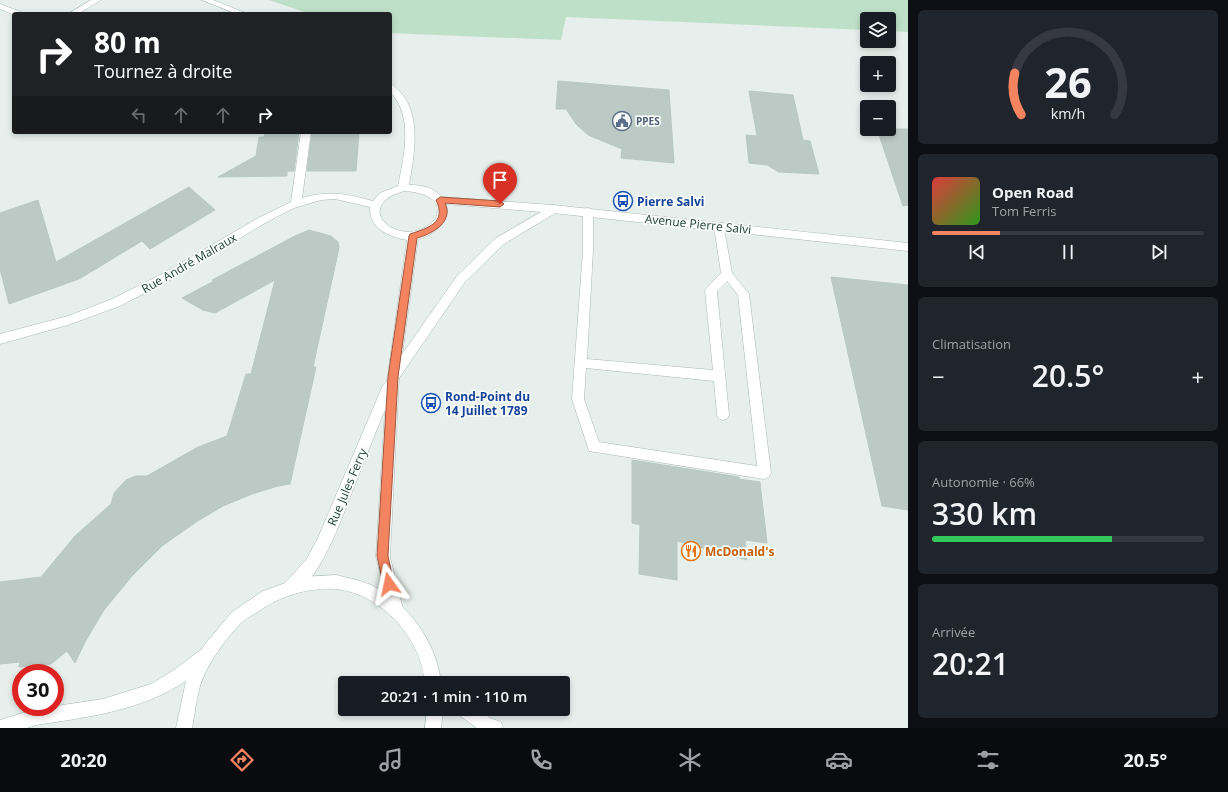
<!DOCTYPE html>
<html lang="fr">
<head>
<meta charset="utf-8">
<style>
	:root { --surface:#171b24; --page:#20242c; --text:#f1f3f6; --muted:#9ea1a6; --line:#363941; --accent:#f4845f }
	body { margin:0; font-family:"Open Sans",sans-serif; background:var(--page); color:var(--text); height:100vh; display:flex; flex-direction:column; font-size:15px; white-space:nowrap }
	* { box-sizing:border-box; margin:0 }
	p { font-size:13px; color:var(--muted) }
	.icon { flex:none; width:22px; height:22px; fill:none; stroke:currentColor; stroke-width:2; stroke-linecap:round; stroke-linejoin:round }
	.map { position:relative; flex:1; overflow:hidden }
	.panel { display:flex; flex-direction:column; gap:10px; padding:10px; background:#0d0f14; width:320px }
	.panel>* { flex:none }
	.hud { position:absolute; left:12px; top:12px; width:380px; height:122px; border-radius:4px; box-shadow:0 2px 6px #0003; background:#202124; color:#fff; overflow:hidden }
	.fabs { position:absolute; left:860px; top:12px; display:grid; gap:8px }
	.fabs a { display:grid; place-items:center; width:36px; height:36px; border-radius:4px; background:var(--surface); box-shadow:0 2px 6px #0003; font-size:20px }
	.speed { position:absolute; left:12px; top:664px; display:flex; gap:8px; font-size:20px; font-weight:700; text-align:center }
	.speed>* { display:grid; place-content:center; width:52px; height:52px; border-radius:50%; background:var(--surface); box-shadow:0 2px 6px #0003; line-height:1 }
	.speed .limit { border:6px solid #d22; background:#fff; color:#111 }
	.pin { position:absolute; display:grid; place-items:center; width:34px; height:34px; color:#fff; margin:-41px -17px; border-radius:50% 50% 50% 0; rotate:-45deg; box-shadow:0 0 4px #0007 }
	.pin .icon { rotate:45deg }
	.me { position:absolute; width:44px; margin:-22px; rotate:348deg; stroke-linejoin:round; filter:drop-shadow(0 0 3px #0008) }
	.turn { display:flex; align-items:center; gap:14px; height:84px; padding:0 16px; font-size:18px }
	.turn .icon { width:52px; height:52px; stroke-width:2.5 }
	.turn b { display:block; font-size:28px; line-height:34px }
	.lanes { display:flex; align-items:center; height:38px; padding:0 16px; background:#0003; justify-content:center; gap:20px; direction:ltr }
	.lanes .off { opacity:.35 }
	.big { font-size:30px; font-weight:600; line-height:1.1 }
	.panel .card { flex:1; display:flex; flex-direction:column; justify-content:center; gap:6px; min-width:0; padding:0 14px; border-radius:6px; background:var(--page) }
	.panel .dial { align-items:center; gap:0 }
	.dial svg { height:104px; overflow:visible; fill:none; stroke:var(--line); stroke-width:7; stroke-linecap:round; text-anchor:middle }
	.dial text { fill:var(--text); stroke:none }
	.song { display:flex; align-items:center; gap:12px }
	.cover { width:48px; height:48px; border-radius:6px; background:linear-gradient(135deg,hsl(0 70% 55%),hsl(110 70% 35%)) }
	.played { height:4px; border-radius:2px; background:linear-gradient(90deg,var(--accent) 25%,var(--line) 25%) }
	.keys { display:flex; justify-content:space-around; direction:ltr }
	.heat { display:flex; justify-content:space-between; align-items:center; font-size:22px; direction:ltr }
	.charge { height:6px; border-radius:3px; background:linear-gradient(90deg,#34c759 66%,var(--line) 0) }
	.trip { position:absolute; left:338px; top:676px; width:232px; height:40px; border-radius:4px; background:var(--surface); box-shadow:0 2px 6px #0003; font-weight:600; line-height:40px; text-align:center }
	.tab-bar { display:flex; height:64px; justify-content:space-around; align-items:center; background:#090b0e; color:var(--muted) }
	.tab-bar .icon { width:28px; height:28px }
	.tab-bar .on { color:var(--accent) }
	.tab-bar b { font-size:18px; color:var(--text) }
	main { display:flex; flex:1; min-height:0 }
	.map>svg:first-child { display:block }
	.green { fill:#bfe0c8 }
	.building { fill:#bbcac4; stroke:#b8c9c2 }
	.lines { fill:none; stroke-linecap:round; stroke-linejoin:round }
	.lane-casing { stroke:#a8b8b2; stroke-width:1 }
	.street-casing { stroke:#a8b8b2; stroke-width:1 }
	.secondary-casing { stroke:#a4bbb3; stroke-width:1 }
	.lane { fill:#fff; fill-rule:evenodd }
	.street { fill:#fff; fill-rule:evenodd }
	.secondary { fill:#fff; fill-rule:evenodd }
	.route { fill:#f4845f; stroke:#9f563e }
	.labels { text-anchor:middle; dominant-baseline:central; stroke-width:3.5; stroke-linejoin:round; paint-order:stroke }
	.far-service-label { font-size:10px; font-weight:bold; fill:#4e5e75; stroke:#f7fbf9; text-anchor:start }
	.transit-label { font-size:12px; font-weight:bold; fill:#164399; stroke:#f7fbf9; text-anchor:start }
	.street-label { font-size:12px; fill:#24423a; stroke:#f7fbf9 }
	.food-label { font-size:12px; font-weight:bold; fill:#c56008; stroke:#f7fbf9; text-anchor:start }
</style>
</head>
<body>
<main>
<div class="map">
<svg width="908" height="728" viewBox="0 0 908 728">
	<rect width="100%" height="100%" fill="#e6efeb"/>
	<path class="green" d="M269,0H908V32L889,31V19H867V30L566,17L561,40L390,33V14H310Z"/>
	<g class="building">
		<path d="M558,81L669,90L674,163L621,158L622,149L588,135L576,124L566,109H556Z"/>
		<path d="M749,91L793,95L803,140L810,141L819,174L779,172L767,165L749,163L746,135L757,136Z"/>
		<path d="M877,129H908V205L903,206Z"/>
		<path d="M265,132H299L294,171H287V176L218,177L256,156L259,137H264Z"/>
		<path d="M312,132H359L356,171H307Z"/>
		<path d="M189,187L215,210L150,249L142,241L79,279L9,304L0,269V213L38,200L56,262Z"/>
		<path d="M309,230L331,236L338,242L339,248L313,367H316L290,484L278,486L252,494L223,506L196,522L162,546L132,576L104,610L85,642L75,663L67,651L51,664L19,667L20,662L0,664V582L41,577L75,536L111,504L114,493L126,480L136,476H147L198,447L227,436L246,374H251L275,280L215,313L203,310L182,298L214,281L212,280L295,236Z"/>
		<path d="M831,277L908,285V510L882,506Z"/>
		<path d="M632,460L739,477V479L760,482L767,543L745,540L747,560L677,541V580L639,574L640,525L632,523Z"/>
	</g>
	<g class="lines">
		<g class="lane-casing">
			<g id="lane">
				<path d="M553,205L557,206L558,209L557,212L504,244L465,282L397,381L393,382L389,381L387,377L389,373L457,276L496,238Z"/>
				<path d="M588,208L592,209L593,212V250L587,359L713,370L705,290L721,273L714,226L715,223H723L732,273L749,294L771,473L769,477L764,479L589,451L572,399L583,250V212L584,209ZM727,281L738,295L757,466L599,442L584,399L586,368L714,381L717,415L719,419L723,420L727,419L729,415L717,291Z"/>
			</g>
		</g>
		<g class="street-casing">
			<g id="street">
				<path d="M91,0H101L78,14H68Z"/>
				<path d="M202,0H213L248,14H237Z"/>
				<path d="M0,4L21,12L22,14L14,15L0,9Z"/>
				<path d="M390,84C394,85 397,89 400,92C422,115 414,156 409,185C421,185 433,187 442,197L553,205L908,243V251L553,213L446,204C452,221 433,236 418,239L399,377L390,557L403,609L401,614L396,616L391,614L376,557L385,410C374,436 364,461 354,487C342,516 321,583 290,595L285,593L283,588L285,583L306,560L317,540L383,385L387,381L407,240C388,237 369,228 370,207L335,199L321,200L294,208L265,223L170,280L120,306L68,325L0,344V334L68,316L112,299L162,274L258,218L291,202L301,132H311L302,198C329,190 347,194 373,201L380,193L398,186C404,157 414,115 390,92ZM404,191C420,192 444,197 436,218C411,250 361,219 387,199C391,195 399,193 404,191Z"/>
			</g>
		</g>
		<g class="secondary-casing">
			<g id="secondary">
				<path d="M336,575C348,578 360,580 371,585C408,602 437,643 441,683H425C421,638 382,594 336,589C309,587 280,596 259,611C253,615 246,618 241,623C225,640 207,664 200,686C196,700 195,714 192,728H176L186,681C140,711 89,717 36,725L27,728H0V720L36,709L103,699L151,684L174,670L202,649L206,643L232,612L263,591L302,577Z"/>
				<path d="M427,709H443L441,728H425Z"/>
				<path d="M457,709H478L490,718L501,722L503,728H477L459,715Z"/>
			</g>
		</g>
		<use href="#lane" class="lane"/>
		<use href="#street" class="street"/>
		<use href="#secondary" class="secondary"/>
	</g>
	<path class="route" d="M440,197L500,201L504,204L500,207L445,203C454,222 432,234 417,238L398,377L388,556L394,584L393,588L389,590L385,588L383,584L377,556L388,377L409,236L410,234C428,228 447,223 436,200Z"/>
	<defs>
		<g id="civic-ring" transform="scale(1)"><circle r="9.5" fill="#f7fbf9" stroke="#5c6f8a" stroke-width="1.5"/><path d="M-.6-6.5H3V-4.5H.6V-3L4-1V1h2V6H-6V1h2V-1L-.6-3ZM-1.2 2.5V6h2.4V2.5Z" fill="#5c6f8a"/></g>
		<g id="bus-ring" transform="scale(1)"><circle r="9.5" fill="#f7fbf9" stroke="#1a4fb4" stroke-width="1.5"/><path d="M-5-6H5V4H4V6H2V4H-2V6H-4V4H-5ZM-3.5-4V0h7V-4ZM-3.5 1.2v1.5H-2V1.2ZM2 1.2v1.5H3.5V1.2Z" fill="#1a4fb4"/></g>
		<g id="restaurant-ring" transform="scale(1)"><circle r="9.5" fill="#f7fbf9" stroke="#e8710a" stroke-width="1.5"/><path d="M-5-6h1v4h1v-4h1v4h1v-4h1v5L-1.5 .5V6h-2V.5L-5-1ZM5-6V6H3V1.5H1.5Q1.5-4 5-6Z" fill="#e8710a"/></g>
	</defs>
	<g fill-rule="evenodd">
		<use href="#civic-ring" x="622" y="121"/>
		<use href="#bus-ring" x="623" y="201"/>
		<use href="#bus-ring" x="431" y="403"/>
		<use href="#restaurant-ring" x="691" y="551"/>
	</g>
	<g class="labels">
		<g class="far-service-label">
			<text x="636" y="121">PPES</text>
		</g>
		<g class="transit-label">
			<text x="637" y="201">Pierre Salvi</text>
			<text x="445" y="396">Rond-Point du<tspan x="445" dy="14">14 Juillet 1789</tspan></text>
		</g>
		<g class="street-label">
			<text transform="translate(698 224) rotate(6)">Avenue Pierre Salvi</text>
			<text transform="translate(189 263) rotate(-30)">Rue André Malraux</text>
			<text transform="translate(347 487) rotate(-67)">Rue Jules Ferry</text>
		</g>
		<g class="food-label">
			<text x="705" y="551">McDonald's</text>
		</g>
	</g>
</svg>
<div class="fabs">
<a><svg class="icon" aria-label="layers" viewBox="0 0 24 24"><path d="M12 4l9 5-9 5-9-5zM3 14l9 5 9-5"/></svg></a>
<a>+</a>
<a>−</a>
</div>
<div class="speed"><div class="limit">30</div></div>
<div class="pin" style="left:500px;top:204px;background:#d93025"><svg class="icon" aria-label="arrive" viewBox="0 0 24 24"><path d="M6 21V4h12l-3 4 3 4H6"/></svg></div>
<svg class="me" style="left:389px;top:584px" viewBox="-20 -20 40 40"><path d="M0-17L14 15 0 8-14 15z" fill="#f4845f" stroke="#fff" stroke-width="4"/></svg>
<div class="trip">20:21 · 1 min · 110 m</div>
<div class="hud">
<div class="turn"><svg class="icon" aria-label="right" viewBox="0 0 24 24"><path d="M7 20v-9h11M14 6l5 5-5 5"/></svg><div><b>80 m</b>Tournez à droite</div></div>
<div class="lanes"><svg class="icon off" aria-label="left" viewBox="0 0 24 24"><path d="M17 20v-9H6M10 6l-5 5 5 5"/></svg><svg class="icon off" aria-label="ahead" viewBox="0 0 24 24"><path d="M12 20V5M6 11l6-6 6 6"/></svg><svg class="icon off" aria-label="ahead" viewBox="0 0 24 24"><path d="M12 20V5M6 11l6-6 6 6"/></svg><svg class="icon" aria-label="right" viewBox="0 0 24 24"><path d="M7 20v-9h11M14 6l5 5-5 5"/></svg></div>
</div>
</div>
<section class="panel">
<div class="card dial"><svg viewBox="0 0 100 80">
<path d="M14 69A42 42 0 1 1 86 69"/>
<path d="M14 69A42 42 0 0 1 9 37" stroke="#f4845f"/>
<text x="50" y="56" font-size="32" font-weight="700">26</text>
<text x="50" y="72" font-size="11">km/h</text>
</svg></div>
<div class="card">
<div class="song"><i class="cover"></i><div><b>Open Road</b><p>Tom Ferris</p></div></div>
<div class="played"></div>
<div class="keys"><svg class="icon" aria-label="previous" viewBox="0 0 24 24"><path d="M18 5L8 12l10 7zM5 5v14"/></svg><svg class="icon" aria-label="pause" viewBox="0 0 24 24"><path d="M8 5v14M16 5v14"/></svg><svg class="icon" aria-label="next" viewBox="0 0 24 24"><path d="M6 5l10 7-10 7zM19 5v14"/></svg></div>
</div>
<div class="card"><p>Climatisation</p>
<div class="heat"><a>−</a><b class="big">20.5°</b><a>+</a></div>
</div>
<div class="card"><p>Autonomie · 66%</p><b class="big">330 km</b><div class="charge"></div></div>
<div class="card"><p>Arrivée</p><b class="big">20:21</b></div>
</section>
</main>
<nav class="tab-bar">
<b>20:20</b>
<svg class="icon on" aria-label="directions" viewBox="0 0 24 24"><path d="M12 3l9 9-9 9-9-9zM9 14v-3h6M13 9l2 2-2 2"/></svg>
<svg class="icon" aria-label="music" viewBox="0 0 24 24"><path d="M9 18V5l10-2v13"/><circle cx="6" cy="18" r="3"/><circle cx="16" cy="16" r="3"/></svg>
<svg class="icon" aria-label="phone" viewBox="0 0 24 24"><path d="M5 4h4l2 5-3 2q2 4 5 5l2-3 5 2v4C11 20 4 13 5 4z"/></svg>
<svg class="icon" aria-label="climate" viewBox="0 0 24 24"><path d="M12 3v18M4 7l16 10M4 17L20 7"/></svg>
<svg class="icon" aria-label="car" viewBox="0 0 24 24"><path d="M5 17H2v-5l4-1 3-4h7l3 4 3 1v5h-3M9 17h6M6 11h13"/><circle cx="7" cy="17" r="2"/><circle cx="17" cy="17" r="2"/></svg>
<svg class="icon" aria-label="filters" viewBox="0 0 24 24"><path d="M4 7h16M4 17h16"/><circle cx="9" cy="7" r="2"/><circle cx="15" cy="17" r="2"/></svg>
<b>20.5°</b>
</nav>
</body>
</html>
